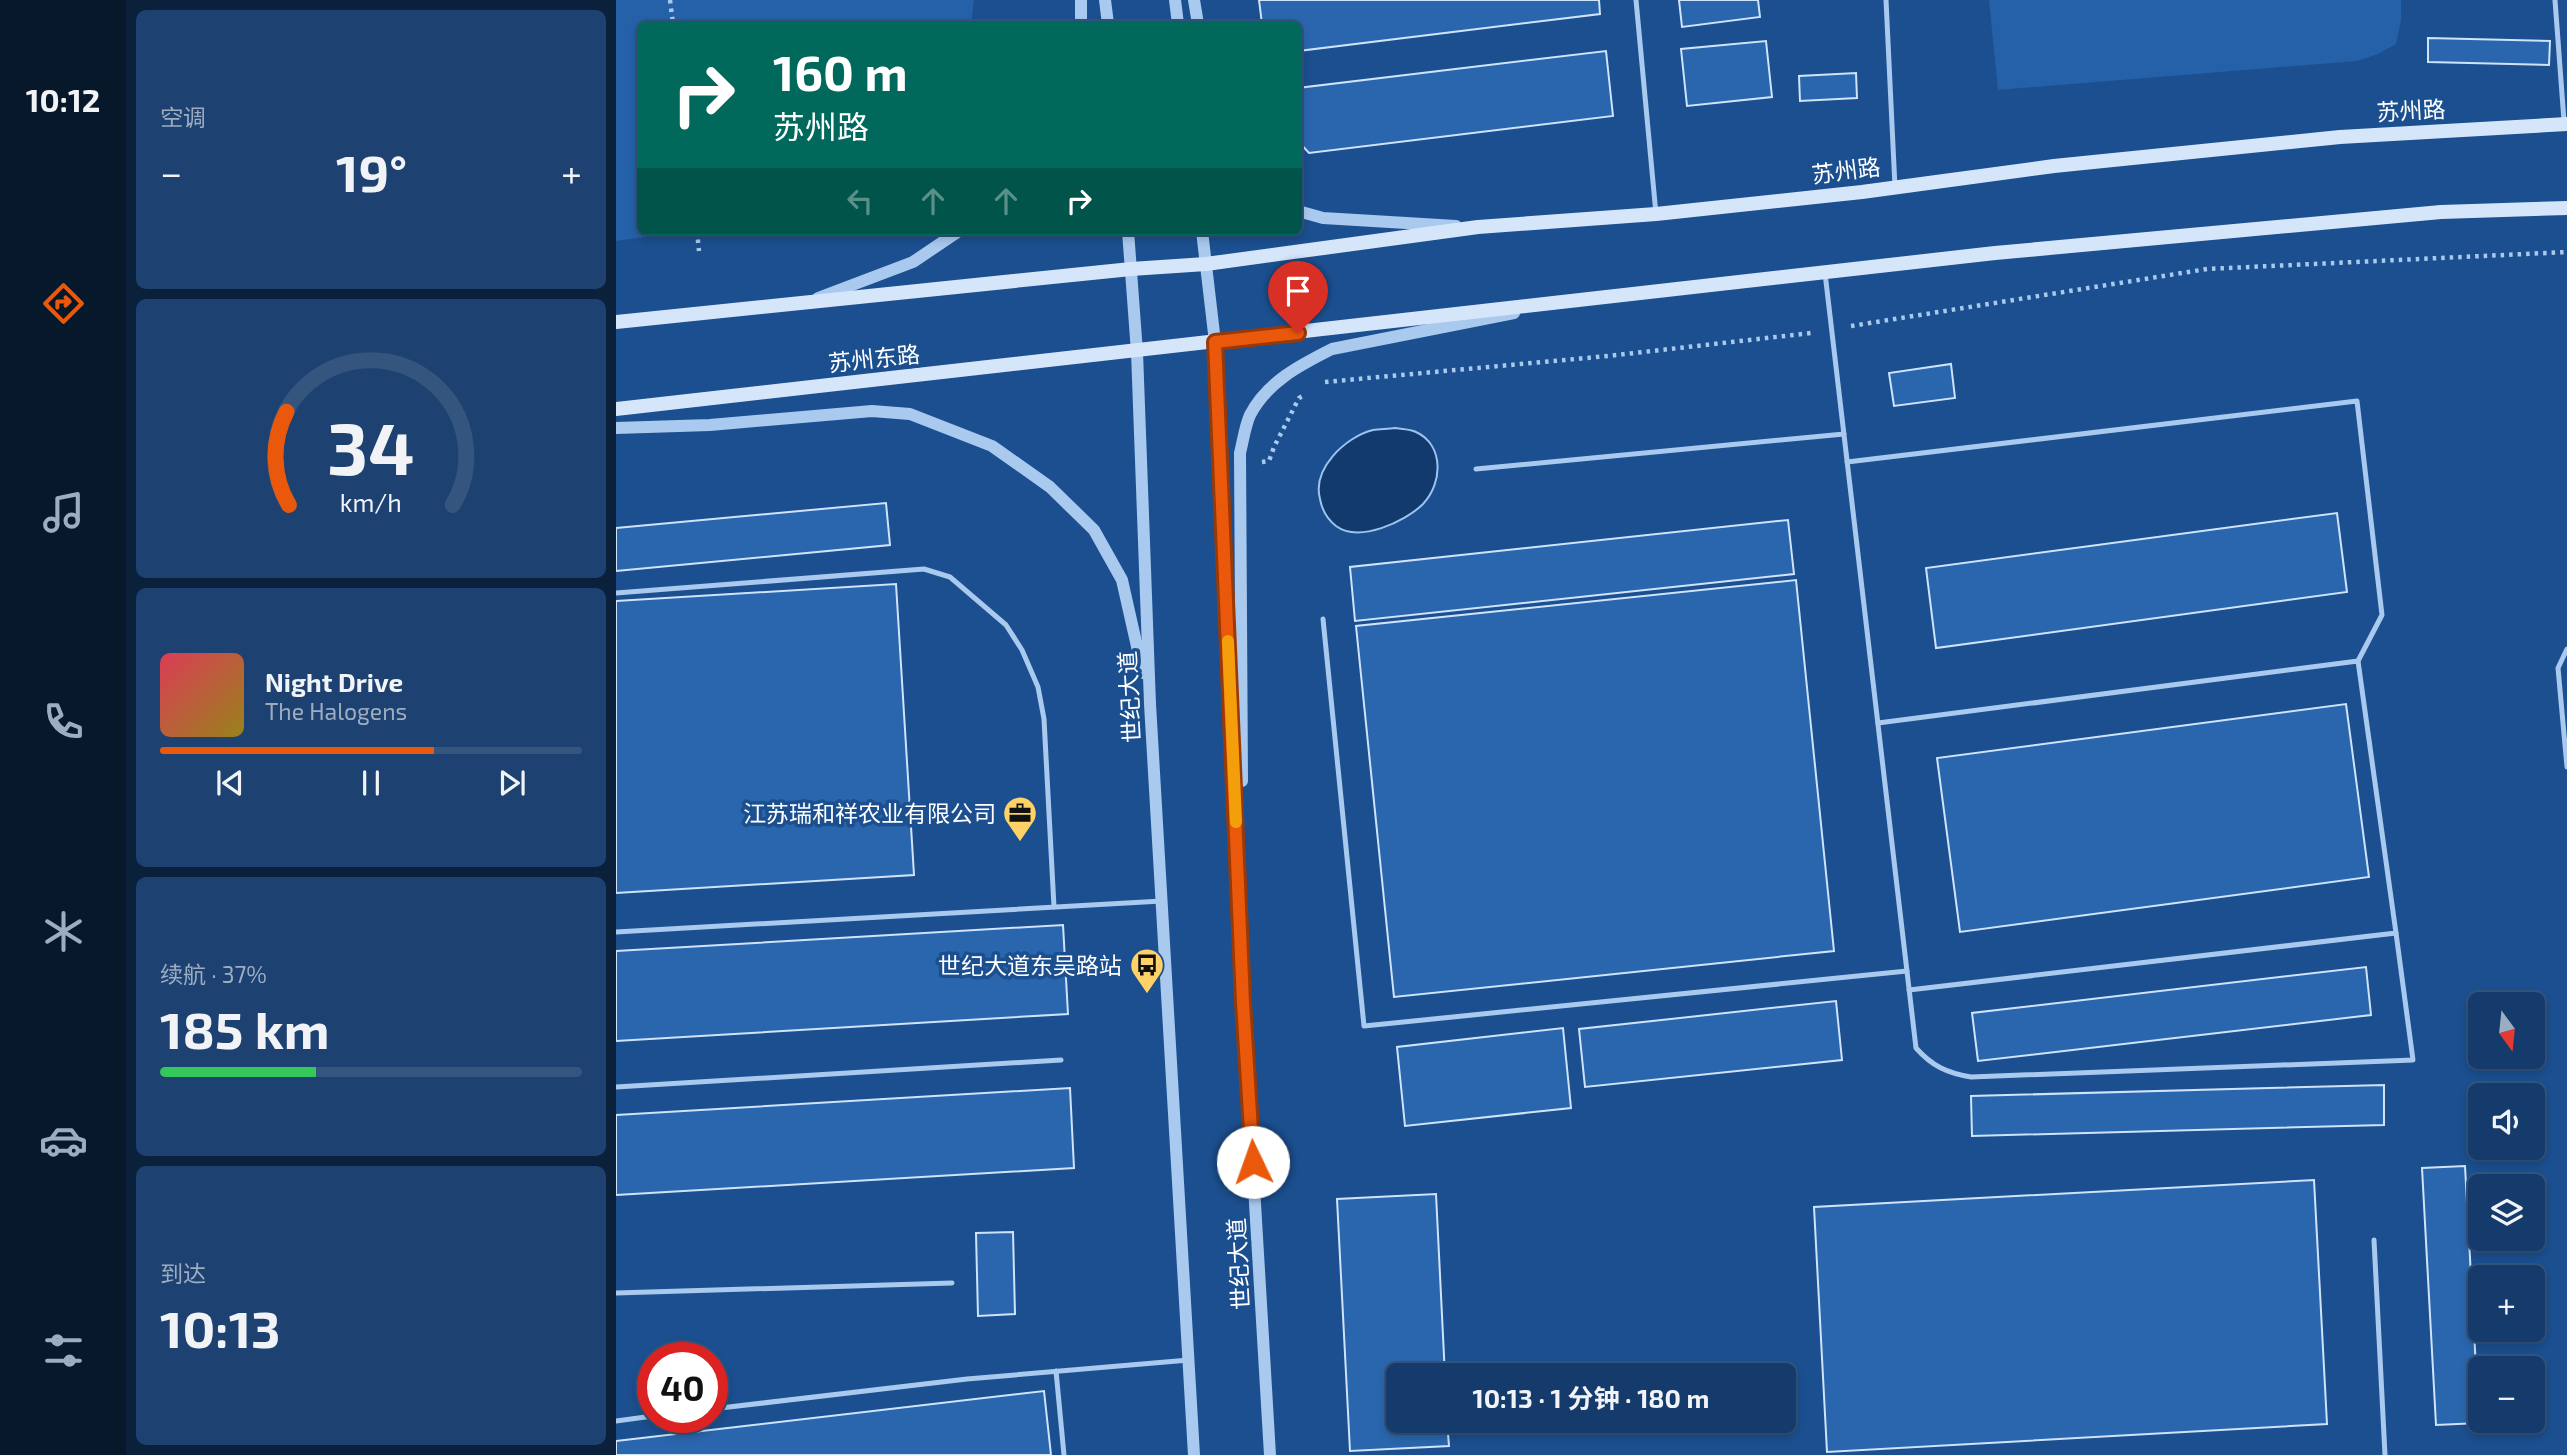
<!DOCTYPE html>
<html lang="zh">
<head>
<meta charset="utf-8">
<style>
	:root { --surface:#143b6b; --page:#1d4271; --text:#f1f3f6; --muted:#9dadc1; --line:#33557e; --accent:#ea580c }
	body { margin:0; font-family:"Exo 2","Noto Sans SC",sans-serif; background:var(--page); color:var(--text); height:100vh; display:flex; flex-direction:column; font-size:26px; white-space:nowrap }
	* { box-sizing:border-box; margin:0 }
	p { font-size:23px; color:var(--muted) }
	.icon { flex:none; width:38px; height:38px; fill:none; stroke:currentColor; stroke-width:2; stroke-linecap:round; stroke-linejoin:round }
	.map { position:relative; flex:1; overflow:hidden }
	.panel { display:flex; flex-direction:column; gap:10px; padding:10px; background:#0b203b; width:490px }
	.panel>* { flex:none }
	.banner { position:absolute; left:21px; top:21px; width:665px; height:214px; border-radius:10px; box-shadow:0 4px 10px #0003,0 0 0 2px var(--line); background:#00695c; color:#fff; overflow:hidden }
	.needle { width:46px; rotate:165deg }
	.buttons { position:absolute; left:1852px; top:992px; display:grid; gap:14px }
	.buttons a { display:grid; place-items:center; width:77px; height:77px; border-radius:10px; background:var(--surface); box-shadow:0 4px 10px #0003,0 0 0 2px var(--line); font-size:35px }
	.speed { position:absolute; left:21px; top:1342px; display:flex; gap:14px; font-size:35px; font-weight:700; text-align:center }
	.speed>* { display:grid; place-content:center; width:91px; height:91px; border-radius:50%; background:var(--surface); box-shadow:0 4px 10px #0003,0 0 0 2px var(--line); line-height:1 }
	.speed .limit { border:10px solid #d22; background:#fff; color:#111 }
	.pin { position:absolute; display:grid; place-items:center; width:60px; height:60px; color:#fff; margin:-72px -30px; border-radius:50% 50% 50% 0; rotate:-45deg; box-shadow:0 0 7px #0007 }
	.pin .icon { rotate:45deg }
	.me { position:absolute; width:77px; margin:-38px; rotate:357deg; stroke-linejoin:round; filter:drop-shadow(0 0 5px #0008) }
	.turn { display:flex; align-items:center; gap:24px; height:147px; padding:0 21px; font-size:32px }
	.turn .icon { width:91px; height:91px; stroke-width:2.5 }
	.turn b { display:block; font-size:49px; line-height:60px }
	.lanes { display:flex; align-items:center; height:66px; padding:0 21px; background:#0003; justify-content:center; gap:35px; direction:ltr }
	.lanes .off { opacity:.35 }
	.big { font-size:52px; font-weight:700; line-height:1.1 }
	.panel .widget { flex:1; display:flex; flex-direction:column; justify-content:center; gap:10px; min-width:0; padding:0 24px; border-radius:10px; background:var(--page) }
	.panel .dial { align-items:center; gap:0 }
	.dial svg { height:182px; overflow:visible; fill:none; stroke:var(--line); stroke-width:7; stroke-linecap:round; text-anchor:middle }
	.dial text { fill:var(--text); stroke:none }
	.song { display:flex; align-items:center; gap:21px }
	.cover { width:84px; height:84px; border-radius:10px; background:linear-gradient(135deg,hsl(350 70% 55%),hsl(50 70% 35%)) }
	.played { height:7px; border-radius:4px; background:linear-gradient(90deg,var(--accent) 65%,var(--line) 65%) }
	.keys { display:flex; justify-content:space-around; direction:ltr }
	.heat { display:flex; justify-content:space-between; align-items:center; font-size:38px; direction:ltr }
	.charge { height:10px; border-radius:5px; background:linear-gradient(90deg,#34c759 37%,var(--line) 0) }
	.trip { position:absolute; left:770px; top:1363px; width:410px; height:70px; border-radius:10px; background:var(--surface); box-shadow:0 4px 10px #0003,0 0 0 2px var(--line); font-weight:700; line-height:70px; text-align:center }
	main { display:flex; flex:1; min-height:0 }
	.dock { display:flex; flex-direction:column; width:126px; justify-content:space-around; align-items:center; background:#08182b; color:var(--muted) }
	.dock .icon { width:49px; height:49px }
	.dock .on { color:var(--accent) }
	.dock b { font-size:32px; color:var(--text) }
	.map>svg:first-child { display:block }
	.green { fill:#2461a8 }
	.water { fill:#123a6d; stroke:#9cc4f0; stroke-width:2 }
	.building { fill:#2a66ad; stroke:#cfe3fa; stroke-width:2 }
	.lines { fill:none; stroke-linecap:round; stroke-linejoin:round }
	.path { stroke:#a9c9ee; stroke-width:4.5; stroke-dasharray:3.5 5; stroke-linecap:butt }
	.service { stroke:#a9c9ee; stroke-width:5 }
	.tertiary { stroke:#a9c9ee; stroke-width:12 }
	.secondary { stroke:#d6e6fa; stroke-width:14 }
	.route-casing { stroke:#983908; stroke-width:18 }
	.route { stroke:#ea580c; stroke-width:12 }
	.slow { stroke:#f59e0b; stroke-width:12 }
	.labels { text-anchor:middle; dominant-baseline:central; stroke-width:7; stroke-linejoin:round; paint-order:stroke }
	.street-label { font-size:23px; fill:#fff; stroke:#1b4f8f }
	.poi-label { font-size:23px; fill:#fff; stroke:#1b4f8f; text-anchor:end }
</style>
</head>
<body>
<main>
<nav class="dock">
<b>10:12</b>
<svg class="icon on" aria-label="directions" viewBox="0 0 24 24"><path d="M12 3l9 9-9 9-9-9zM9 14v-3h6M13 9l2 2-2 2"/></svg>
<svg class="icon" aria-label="music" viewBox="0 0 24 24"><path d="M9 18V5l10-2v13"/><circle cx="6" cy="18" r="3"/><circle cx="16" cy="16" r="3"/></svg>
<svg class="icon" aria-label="phone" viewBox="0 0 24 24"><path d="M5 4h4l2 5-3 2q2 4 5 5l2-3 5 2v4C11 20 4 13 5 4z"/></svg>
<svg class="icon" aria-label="climate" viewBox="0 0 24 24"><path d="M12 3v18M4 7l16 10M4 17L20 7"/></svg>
<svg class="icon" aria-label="car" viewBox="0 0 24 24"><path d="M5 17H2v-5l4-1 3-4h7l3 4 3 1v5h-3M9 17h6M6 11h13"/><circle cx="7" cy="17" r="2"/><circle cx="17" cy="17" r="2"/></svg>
<svg class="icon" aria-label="filters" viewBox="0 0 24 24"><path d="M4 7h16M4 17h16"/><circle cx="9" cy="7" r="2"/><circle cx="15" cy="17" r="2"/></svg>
</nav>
<section class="panel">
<div class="widget"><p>空调</p>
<div class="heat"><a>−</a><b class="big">19°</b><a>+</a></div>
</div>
<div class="widget dial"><svg viewBox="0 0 100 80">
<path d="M14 69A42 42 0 1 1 86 69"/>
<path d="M14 69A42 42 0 0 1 13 28" stroke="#ea580c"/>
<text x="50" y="56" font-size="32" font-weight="700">34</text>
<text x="50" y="72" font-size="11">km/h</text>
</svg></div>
<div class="widget">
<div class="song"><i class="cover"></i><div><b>Night Drive</b><p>The Halogens</p></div></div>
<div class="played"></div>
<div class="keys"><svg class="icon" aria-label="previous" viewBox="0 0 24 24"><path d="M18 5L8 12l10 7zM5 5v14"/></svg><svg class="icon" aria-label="pause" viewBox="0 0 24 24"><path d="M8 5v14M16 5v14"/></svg><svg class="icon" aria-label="next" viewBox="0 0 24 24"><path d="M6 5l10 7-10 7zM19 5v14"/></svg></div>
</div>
<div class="widget"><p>续航 · 37%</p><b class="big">185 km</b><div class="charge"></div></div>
<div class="widget"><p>到达</p><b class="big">10:13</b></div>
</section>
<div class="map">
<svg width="1951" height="1455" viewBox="0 0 1951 1455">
	<rect width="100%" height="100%" fill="#1b4f8f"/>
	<g class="green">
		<path d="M0,0H358L355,24H24V231H70L0,241Z"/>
		<path d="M1373,0H1785V20L1780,44L1762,54L1741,61L1382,90Z"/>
	</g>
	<path class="water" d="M779,428C785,429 794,429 800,432C828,445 827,483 807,504C789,522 743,543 720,526C711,519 706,510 704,499C696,469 729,437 757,430C764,429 772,429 779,428Z"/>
	<g class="building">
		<path d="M643,0H983L984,14L682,51V24H646Z"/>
		<path d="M1063,0H1142L1144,17L1066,27Z"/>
		<path d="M1812,38L1934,41L1933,65L1812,62Z"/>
		<path d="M1150,41L1156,97L1071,106L1065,49Z"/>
		<path d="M990,51L997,116L693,153L682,141V88Z"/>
		<path d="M1240,73L1241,98L1184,101L1183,76Z"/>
		<path d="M1335,364L1339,398L1278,406L1273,373Z"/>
		<path d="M270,503L274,545L0,571V528Z"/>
		<path d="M1721,513L1731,592L1320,648L1310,568Z"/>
		<path d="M1172,520L1178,574L739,621L734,567Z"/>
		<path d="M1180,580L1218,951L778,997L740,626Z"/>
		<path d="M280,584L298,875L0,893V601Z"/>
		<path d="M1730,704L1753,877L1344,932L1321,758Z"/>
		<path d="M447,925L452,1014L0,1041V951Z"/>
		<path d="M1750,967L1755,1015L1362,1061L1356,1013Z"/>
		<path d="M1220,1001L1226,1060L969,1087L963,1029Z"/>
		<path d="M947,1028L955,1108L789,1126L781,1047Z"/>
		<path d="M1768,1085V1125L1356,1136L1355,1096Z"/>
		<path d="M454,1088L458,1168L0,1195V1115Z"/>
		<path d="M1849,1166L1863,1423L1820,1425L1806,1168Z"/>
		<path d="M1698,1180L1711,1424L1211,1452L1198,1207Z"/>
		<path d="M820,1194L829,1376H782V1421H831L833,1446L734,1451L721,1199Z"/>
		<path d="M397,1232L399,1314L362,1316L360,1233Z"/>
		<path d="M428,1391L435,1455H0V1441Z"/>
	</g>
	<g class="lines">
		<g class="path">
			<path d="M54,0L57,24"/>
			<path d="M81,231L83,251"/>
			<path d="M1235,326L1591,269L1951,252"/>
			<path d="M709,382L992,356L1195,333"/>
			<path d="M646,462L653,461L658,447L683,398L687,396"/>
		</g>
		<g class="service">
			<path d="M1020,0L1040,214"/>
			<path d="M1270,0L1279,187"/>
			<path d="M1939,0L1948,121"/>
			<path d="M1209,273L1300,1048C1316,1066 1331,1073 1355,1077L1797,1060L1780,933"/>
			<path d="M1231,462L1741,401L1766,615L1742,661"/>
			<path d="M860,469L1228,434"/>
			<path d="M0,593L308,569L334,577L390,625L406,650L422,687L428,719L438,907"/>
			<path d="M707,619L748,1026L1291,971"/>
			<path d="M1951,649L1942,668L1951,767"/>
			<path d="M1262,723L1742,661L1780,933L1293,990"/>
			<path d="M0,932L546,901"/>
			<path d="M0,1087L445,1060"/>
			<path d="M1758,1240L1769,1455"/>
			<path d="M0,1293L336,1283"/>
			<path d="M440,1371L448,1455"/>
			<path d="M96,1409L351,1379L573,1360"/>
			<path d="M0,1421L37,1416"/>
		</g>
		<g class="tertiary">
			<path d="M465,0V24"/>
			<path d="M489,0L492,24"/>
			<path d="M559,0L562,24"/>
			<path d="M578,0L582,24"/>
			<path d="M682,211L707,218L840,226"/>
			<path d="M512,231L521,352L534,704L578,1455"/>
			<path d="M586,231L599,342L627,1002L654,1455"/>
			<path d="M202,298L297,262L343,231"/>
			<path d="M0,428L94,425L256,411L294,414L376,446L434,487L478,530L506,580L527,673"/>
			<path d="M626,781L624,453C627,441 629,426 634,415C651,382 684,365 716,349L898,313"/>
		</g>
		<g class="secondary">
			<path d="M0,322L515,269L590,264L862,227L1040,214L1246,192L1438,166L1724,137L1951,124"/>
			<path d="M0,409L1379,253L1825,212L1951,208"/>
		</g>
	</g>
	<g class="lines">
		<g class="route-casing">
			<path id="route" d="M637,1162L627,1002L599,342L682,333"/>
		</g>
		<use href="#route" class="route"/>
		<path class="slow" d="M612,641L620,822"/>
	</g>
	<defs>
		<g id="office-pin" transform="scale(1.75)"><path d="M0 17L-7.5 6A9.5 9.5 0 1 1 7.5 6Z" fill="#ffd166" stroke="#1b4f8f"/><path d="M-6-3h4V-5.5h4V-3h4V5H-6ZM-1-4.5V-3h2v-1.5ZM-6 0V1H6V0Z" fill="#111"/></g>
		<g id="bus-pin" transform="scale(1.75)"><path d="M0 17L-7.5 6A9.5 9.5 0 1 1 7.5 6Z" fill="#ffd166" stroke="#1b4f8f"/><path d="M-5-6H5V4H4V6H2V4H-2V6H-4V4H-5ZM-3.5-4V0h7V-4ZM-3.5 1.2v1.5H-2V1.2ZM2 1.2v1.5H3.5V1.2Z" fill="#111"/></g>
	</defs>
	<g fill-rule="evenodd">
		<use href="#office-pin" x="404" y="813"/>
		<use href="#bus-pin" x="531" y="965"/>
	</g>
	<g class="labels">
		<g class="street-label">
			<text transform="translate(1795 110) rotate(-3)">苏州路</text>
			<text transform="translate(1230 170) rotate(-7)">苏州路</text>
			<text transform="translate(258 358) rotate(-6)">苏州东路</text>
			<text transform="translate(513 697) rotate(-93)">世纪大道</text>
			<text transform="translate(622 1264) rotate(-93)">世纪大道</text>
		</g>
		<g class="poi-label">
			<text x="380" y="813">江苏瑞和祥农业有限公司</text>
			<text x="506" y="965">世纪大道东吴路站</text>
		</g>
	</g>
</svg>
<div class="buttons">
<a><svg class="needle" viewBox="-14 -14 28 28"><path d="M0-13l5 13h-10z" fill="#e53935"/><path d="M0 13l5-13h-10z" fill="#9dadc1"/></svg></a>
<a><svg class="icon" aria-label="sound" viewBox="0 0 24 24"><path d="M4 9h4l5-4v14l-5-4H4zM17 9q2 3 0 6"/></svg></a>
<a><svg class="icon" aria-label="layers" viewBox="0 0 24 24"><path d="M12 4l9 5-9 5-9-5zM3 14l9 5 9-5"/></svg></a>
<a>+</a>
<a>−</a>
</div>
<div class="speed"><div class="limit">40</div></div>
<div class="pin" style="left:682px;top:333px;background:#d93025"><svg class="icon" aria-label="arrive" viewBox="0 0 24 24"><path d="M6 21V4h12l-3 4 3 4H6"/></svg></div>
<svg class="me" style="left:637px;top:1162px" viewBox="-20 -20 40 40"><circle r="19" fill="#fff"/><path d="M0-13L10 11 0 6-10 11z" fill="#ea580c"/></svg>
<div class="trip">10:13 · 1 分钟 · 180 m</div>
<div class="banner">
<div class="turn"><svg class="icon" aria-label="right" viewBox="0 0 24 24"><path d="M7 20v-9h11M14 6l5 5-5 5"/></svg><div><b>160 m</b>苏州路</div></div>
<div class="lanes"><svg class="icon off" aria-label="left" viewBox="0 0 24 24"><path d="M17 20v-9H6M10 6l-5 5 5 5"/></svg><svg class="icon off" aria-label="ahead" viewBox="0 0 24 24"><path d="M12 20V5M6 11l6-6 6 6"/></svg><svg class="icon off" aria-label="ahead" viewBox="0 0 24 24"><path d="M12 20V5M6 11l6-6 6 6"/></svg><svg class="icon" aria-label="right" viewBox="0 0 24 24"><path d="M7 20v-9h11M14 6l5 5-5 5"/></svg></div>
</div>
</div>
</main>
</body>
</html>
